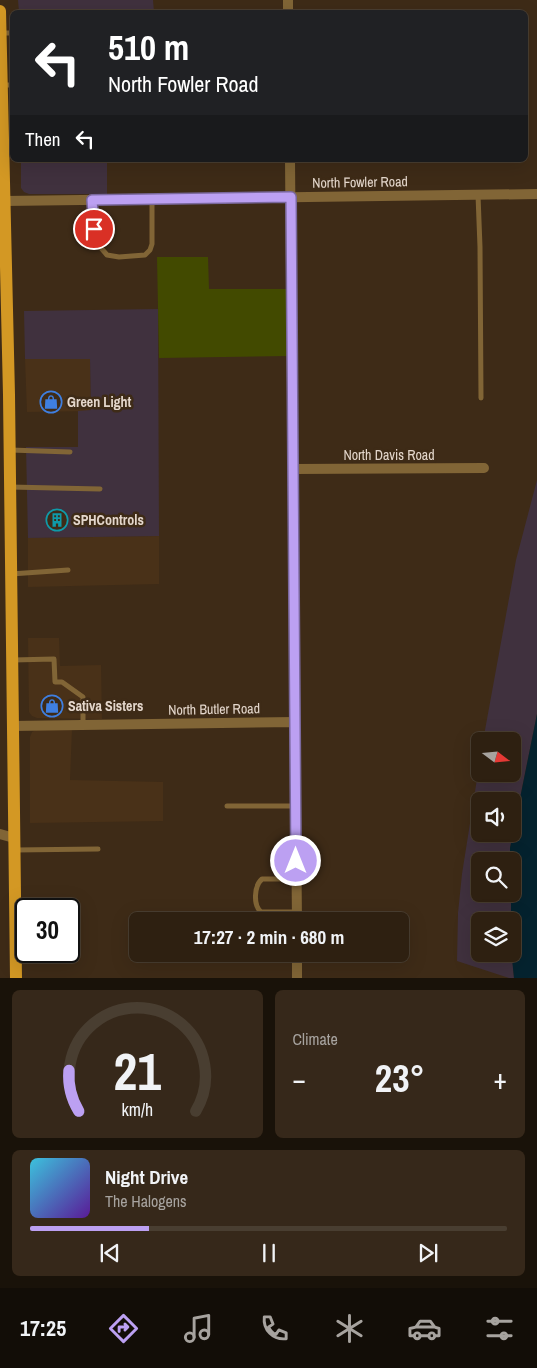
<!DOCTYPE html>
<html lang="en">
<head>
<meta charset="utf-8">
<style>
	:root { --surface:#2e2011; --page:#36281a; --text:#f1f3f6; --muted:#a7a39f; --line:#493e31; --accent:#bca0f2 }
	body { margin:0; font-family:"Archivo Narrow",sans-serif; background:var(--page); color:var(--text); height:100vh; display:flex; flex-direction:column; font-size:19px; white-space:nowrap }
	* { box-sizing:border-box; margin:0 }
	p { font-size:16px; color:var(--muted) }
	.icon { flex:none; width:28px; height:28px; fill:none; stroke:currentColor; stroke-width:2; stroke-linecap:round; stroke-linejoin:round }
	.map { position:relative; height:978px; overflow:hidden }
	.side { display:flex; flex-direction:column; gap:12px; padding:12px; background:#191209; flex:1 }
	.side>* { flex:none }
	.banner { position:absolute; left:10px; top:10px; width:518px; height:152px; border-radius:8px; box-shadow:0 5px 20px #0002,0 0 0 1px var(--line); background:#202124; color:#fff; overflow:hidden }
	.needle { width:32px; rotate:106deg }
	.buttons { position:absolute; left:471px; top:732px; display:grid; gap:10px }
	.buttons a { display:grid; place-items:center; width:50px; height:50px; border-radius:8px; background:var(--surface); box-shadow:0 5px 20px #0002,0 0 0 1px var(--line); font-size:25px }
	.speed { position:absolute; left:15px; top:898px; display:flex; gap:10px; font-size:25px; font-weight:700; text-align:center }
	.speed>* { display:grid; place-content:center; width:65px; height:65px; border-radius:50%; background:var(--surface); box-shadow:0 5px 20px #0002,0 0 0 1px var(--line); line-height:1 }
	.speed .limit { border:2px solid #111; border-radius:8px; background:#fff; color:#111 }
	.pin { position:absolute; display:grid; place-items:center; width:42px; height:42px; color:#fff; margin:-21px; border:2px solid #fff; border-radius:50%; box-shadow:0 1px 5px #0007 }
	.me { position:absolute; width:55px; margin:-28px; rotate:0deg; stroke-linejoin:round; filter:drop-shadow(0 0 4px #0008) }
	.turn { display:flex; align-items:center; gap:18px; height:105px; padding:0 15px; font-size:22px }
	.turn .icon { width:65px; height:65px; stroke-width:2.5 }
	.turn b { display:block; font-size:35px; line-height:42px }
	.then { display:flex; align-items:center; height:48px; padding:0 15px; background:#0003; gap:10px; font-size:19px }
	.big { font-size:38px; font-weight:700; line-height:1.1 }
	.side .card { flex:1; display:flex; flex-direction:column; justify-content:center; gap:8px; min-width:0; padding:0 18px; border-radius:8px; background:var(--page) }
	.side .dial { align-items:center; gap:0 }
	.dial svg { height:130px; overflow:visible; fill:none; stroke:var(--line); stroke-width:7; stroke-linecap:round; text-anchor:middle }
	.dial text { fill:var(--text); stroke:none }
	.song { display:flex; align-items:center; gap:15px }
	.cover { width:60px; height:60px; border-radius:8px; background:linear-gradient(135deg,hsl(190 70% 55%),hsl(270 70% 35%)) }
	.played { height:5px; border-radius:2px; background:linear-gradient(90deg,var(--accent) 25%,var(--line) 25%) }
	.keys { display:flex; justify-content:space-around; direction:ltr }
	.heat { display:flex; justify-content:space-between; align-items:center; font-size:28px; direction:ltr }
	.side .tiles { flex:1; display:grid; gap:12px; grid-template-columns:1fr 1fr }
	.card:last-child { grid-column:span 2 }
	.trip { position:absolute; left:129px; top:912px; width:280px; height:50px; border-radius:8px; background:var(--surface); box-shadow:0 5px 20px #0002,0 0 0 1px var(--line); font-weight:700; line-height:50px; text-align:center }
	.tab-bar { display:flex; height:80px; justify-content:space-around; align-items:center; background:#120d07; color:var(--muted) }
	.tab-bar .icon { width:35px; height:35px }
	.tab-bar .selected { color:var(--accent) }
	.tab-bar b { font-size:22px; color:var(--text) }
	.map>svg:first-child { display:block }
	.built { fill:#493118 }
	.industrial { fill:#40313e; fill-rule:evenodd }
	.green { fill:#424a00 }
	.water { fill:#05232f }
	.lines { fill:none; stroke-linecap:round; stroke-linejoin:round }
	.service { stroke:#816536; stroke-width:5 }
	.minor { stroke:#816536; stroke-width:10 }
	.tertiary { stroke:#816536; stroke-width:10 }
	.primary { stroke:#d39824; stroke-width:12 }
	.route-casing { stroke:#7a689d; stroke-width:12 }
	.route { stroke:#bca0f2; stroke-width:9 }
	.labels { text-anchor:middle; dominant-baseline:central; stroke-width:5; stroke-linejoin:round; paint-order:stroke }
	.street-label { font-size:14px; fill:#e4d7cc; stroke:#3e2b17 }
	.poi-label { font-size:14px; font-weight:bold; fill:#e4d7cc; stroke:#3e2b17; text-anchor:start }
</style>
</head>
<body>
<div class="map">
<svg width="537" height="978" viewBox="0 0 537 978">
	<rect width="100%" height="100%" fill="#3e2b17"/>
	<g class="built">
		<path d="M25,359H90L91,411L27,412Z"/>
		<path d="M159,536V584L28,587V538Z"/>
		<path d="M28,638H59L60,666L101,665L102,719L37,718L32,716L29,712Z"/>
		<path d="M72,729L70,780L163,782V821L30,823V737L32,732L36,730Z"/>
	</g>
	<g class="industrial">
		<path d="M18,0H153L154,12H19Z"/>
		<path d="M21,160H107V194H29L24,192L21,188Z"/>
		<path d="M158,309L159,536L28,538L26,447H78V411L91,410L90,359H25L24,311Z"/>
		<path d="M537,480V714L510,848V861H480V894H511V921H480V954H512L514,978H509L457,961L458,913L462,874L480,760V774H512V741H483L516,560ZM480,801H512V834H480Z"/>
	</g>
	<path class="green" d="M157,257H208L209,289H286L288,356L159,358Z"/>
	<path class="water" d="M537,714V978H514L512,959V921H511V894H512V861H510V848Z"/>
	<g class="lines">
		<g class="service">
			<path d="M1,33H12"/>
			<path d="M2,85H12"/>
			<path d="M478,195L480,247L481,398"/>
			<path d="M92,200L95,241L107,255L119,257L145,255L150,250L152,244V199"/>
			<path d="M10,450L70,452"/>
			<path d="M10,487L100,489"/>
			<path d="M11,574L68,570"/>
			<path d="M13,660L54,659L55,682H62L83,697V725"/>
			<path d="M227,806H295"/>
			<path d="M15,850L98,849"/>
			<path d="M296,879H262C254,886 253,905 261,912H296"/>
		</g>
		<g class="minor">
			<path d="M4,201L537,194"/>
			<path d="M294,469L484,468"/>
			<path d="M12,726L295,722L297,921"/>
			<path d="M297,954V978"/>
		</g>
		<g class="tertiary">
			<path d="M288,0V12"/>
			<path d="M290,160L295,722"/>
			<path d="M0,834L14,838"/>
		</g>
		<path class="primary" d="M0,11L9,395L16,978"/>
	</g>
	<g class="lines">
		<g class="route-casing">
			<path id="route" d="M94,229L92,200L291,197L296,861"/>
		</g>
		<use href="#route" class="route"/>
	</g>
	<defs>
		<g id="shop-ring" transform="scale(1.125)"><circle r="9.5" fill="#3e2b17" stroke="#3f7fe0" stroke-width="1.5"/><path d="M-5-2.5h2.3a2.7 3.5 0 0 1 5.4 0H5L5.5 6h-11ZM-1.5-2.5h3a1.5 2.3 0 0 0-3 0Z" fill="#3f7fe0"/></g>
		<g id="building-ring" transform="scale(1.125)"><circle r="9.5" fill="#3e2b17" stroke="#0f9aa8" stroke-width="1.5"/><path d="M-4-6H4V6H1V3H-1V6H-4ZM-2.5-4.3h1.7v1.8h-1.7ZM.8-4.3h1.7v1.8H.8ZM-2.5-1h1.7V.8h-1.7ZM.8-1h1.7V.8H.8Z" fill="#0f9aa8"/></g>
	</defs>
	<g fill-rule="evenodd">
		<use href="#shop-ring" x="51" y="402"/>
		<use href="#building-ring" x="57" y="520"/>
		<use href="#shop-ring" x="52" y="706"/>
	</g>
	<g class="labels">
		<g class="street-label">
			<text transform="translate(360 182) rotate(-1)">North Fowler Road</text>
			<text x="389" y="455">North Davis Road</text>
			<text transform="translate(214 709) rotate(-1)">North Butler Road</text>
		</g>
		<g class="poi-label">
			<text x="67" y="402">Green Light</text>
			<text x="73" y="520">SPHControls</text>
			<text x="68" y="706">Sativa Sisters</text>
		</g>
	</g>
</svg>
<div class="buttons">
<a><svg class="needle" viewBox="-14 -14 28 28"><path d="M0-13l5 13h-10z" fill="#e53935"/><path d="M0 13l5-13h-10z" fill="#a7a39f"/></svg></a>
<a><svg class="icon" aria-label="sound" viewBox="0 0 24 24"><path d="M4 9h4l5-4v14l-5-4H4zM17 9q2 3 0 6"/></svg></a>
<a><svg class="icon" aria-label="search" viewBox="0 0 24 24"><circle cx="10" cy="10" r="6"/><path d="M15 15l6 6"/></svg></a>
<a><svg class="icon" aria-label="layers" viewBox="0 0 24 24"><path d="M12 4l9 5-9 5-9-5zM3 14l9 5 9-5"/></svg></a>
</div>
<div class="speed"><div class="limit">30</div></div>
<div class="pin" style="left:94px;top:229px;background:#d93025"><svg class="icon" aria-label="arrive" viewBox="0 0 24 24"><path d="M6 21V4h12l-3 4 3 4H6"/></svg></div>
<svg class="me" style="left:296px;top:861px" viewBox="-20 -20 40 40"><circle r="17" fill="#bca0f2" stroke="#fff" stroke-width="3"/><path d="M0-11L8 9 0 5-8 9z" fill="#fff"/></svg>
<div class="trip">17:27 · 2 min · 680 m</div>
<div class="banner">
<div class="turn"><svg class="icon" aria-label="left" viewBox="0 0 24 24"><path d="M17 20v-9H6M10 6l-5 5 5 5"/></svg><div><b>510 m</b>North Fowler Road</div></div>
<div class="then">Then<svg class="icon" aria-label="left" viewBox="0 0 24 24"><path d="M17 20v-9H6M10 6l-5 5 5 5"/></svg></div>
</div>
</div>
<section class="side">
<div class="tiles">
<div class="card dial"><svg viewBox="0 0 100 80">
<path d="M14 69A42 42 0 1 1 86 69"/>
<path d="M14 69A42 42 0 0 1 8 44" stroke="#bca0f2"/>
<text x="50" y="56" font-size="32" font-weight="700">21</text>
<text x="50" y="72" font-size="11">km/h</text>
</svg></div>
<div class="card"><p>Climate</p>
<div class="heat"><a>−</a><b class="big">23°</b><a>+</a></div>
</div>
<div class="card">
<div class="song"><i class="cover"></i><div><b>Night Drive</b><p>The Halogens</p></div></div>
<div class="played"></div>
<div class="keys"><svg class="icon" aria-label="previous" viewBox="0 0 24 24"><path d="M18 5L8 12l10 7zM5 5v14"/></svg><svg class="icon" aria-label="pause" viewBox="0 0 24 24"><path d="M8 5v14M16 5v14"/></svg><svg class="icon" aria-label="next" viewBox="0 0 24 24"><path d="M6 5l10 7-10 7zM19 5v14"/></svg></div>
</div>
</div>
</section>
<nav class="tab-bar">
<b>17:25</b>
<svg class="icon selected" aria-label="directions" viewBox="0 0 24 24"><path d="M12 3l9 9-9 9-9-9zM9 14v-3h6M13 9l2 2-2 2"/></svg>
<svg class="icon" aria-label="music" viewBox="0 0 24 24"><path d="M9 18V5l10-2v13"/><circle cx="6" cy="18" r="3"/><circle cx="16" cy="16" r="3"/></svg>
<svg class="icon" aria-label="phone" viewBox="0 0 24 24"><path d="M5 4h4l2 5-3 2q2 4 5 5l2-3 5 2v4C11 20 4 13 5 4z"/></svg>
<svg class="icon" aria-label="climate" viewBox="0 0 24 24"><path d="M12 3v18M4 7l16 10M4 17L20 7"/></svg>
<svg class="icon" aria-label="car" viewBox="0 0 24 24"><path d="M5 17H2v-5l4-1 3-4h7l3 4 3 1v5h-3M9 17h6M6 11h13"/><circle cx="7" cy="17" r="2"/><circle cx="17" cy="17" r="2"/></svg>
<svg class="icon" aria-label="filters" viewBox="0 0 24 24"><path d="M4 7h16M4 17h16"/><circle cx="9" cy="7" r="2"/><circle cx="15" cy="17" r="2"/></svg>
</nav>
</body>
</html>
